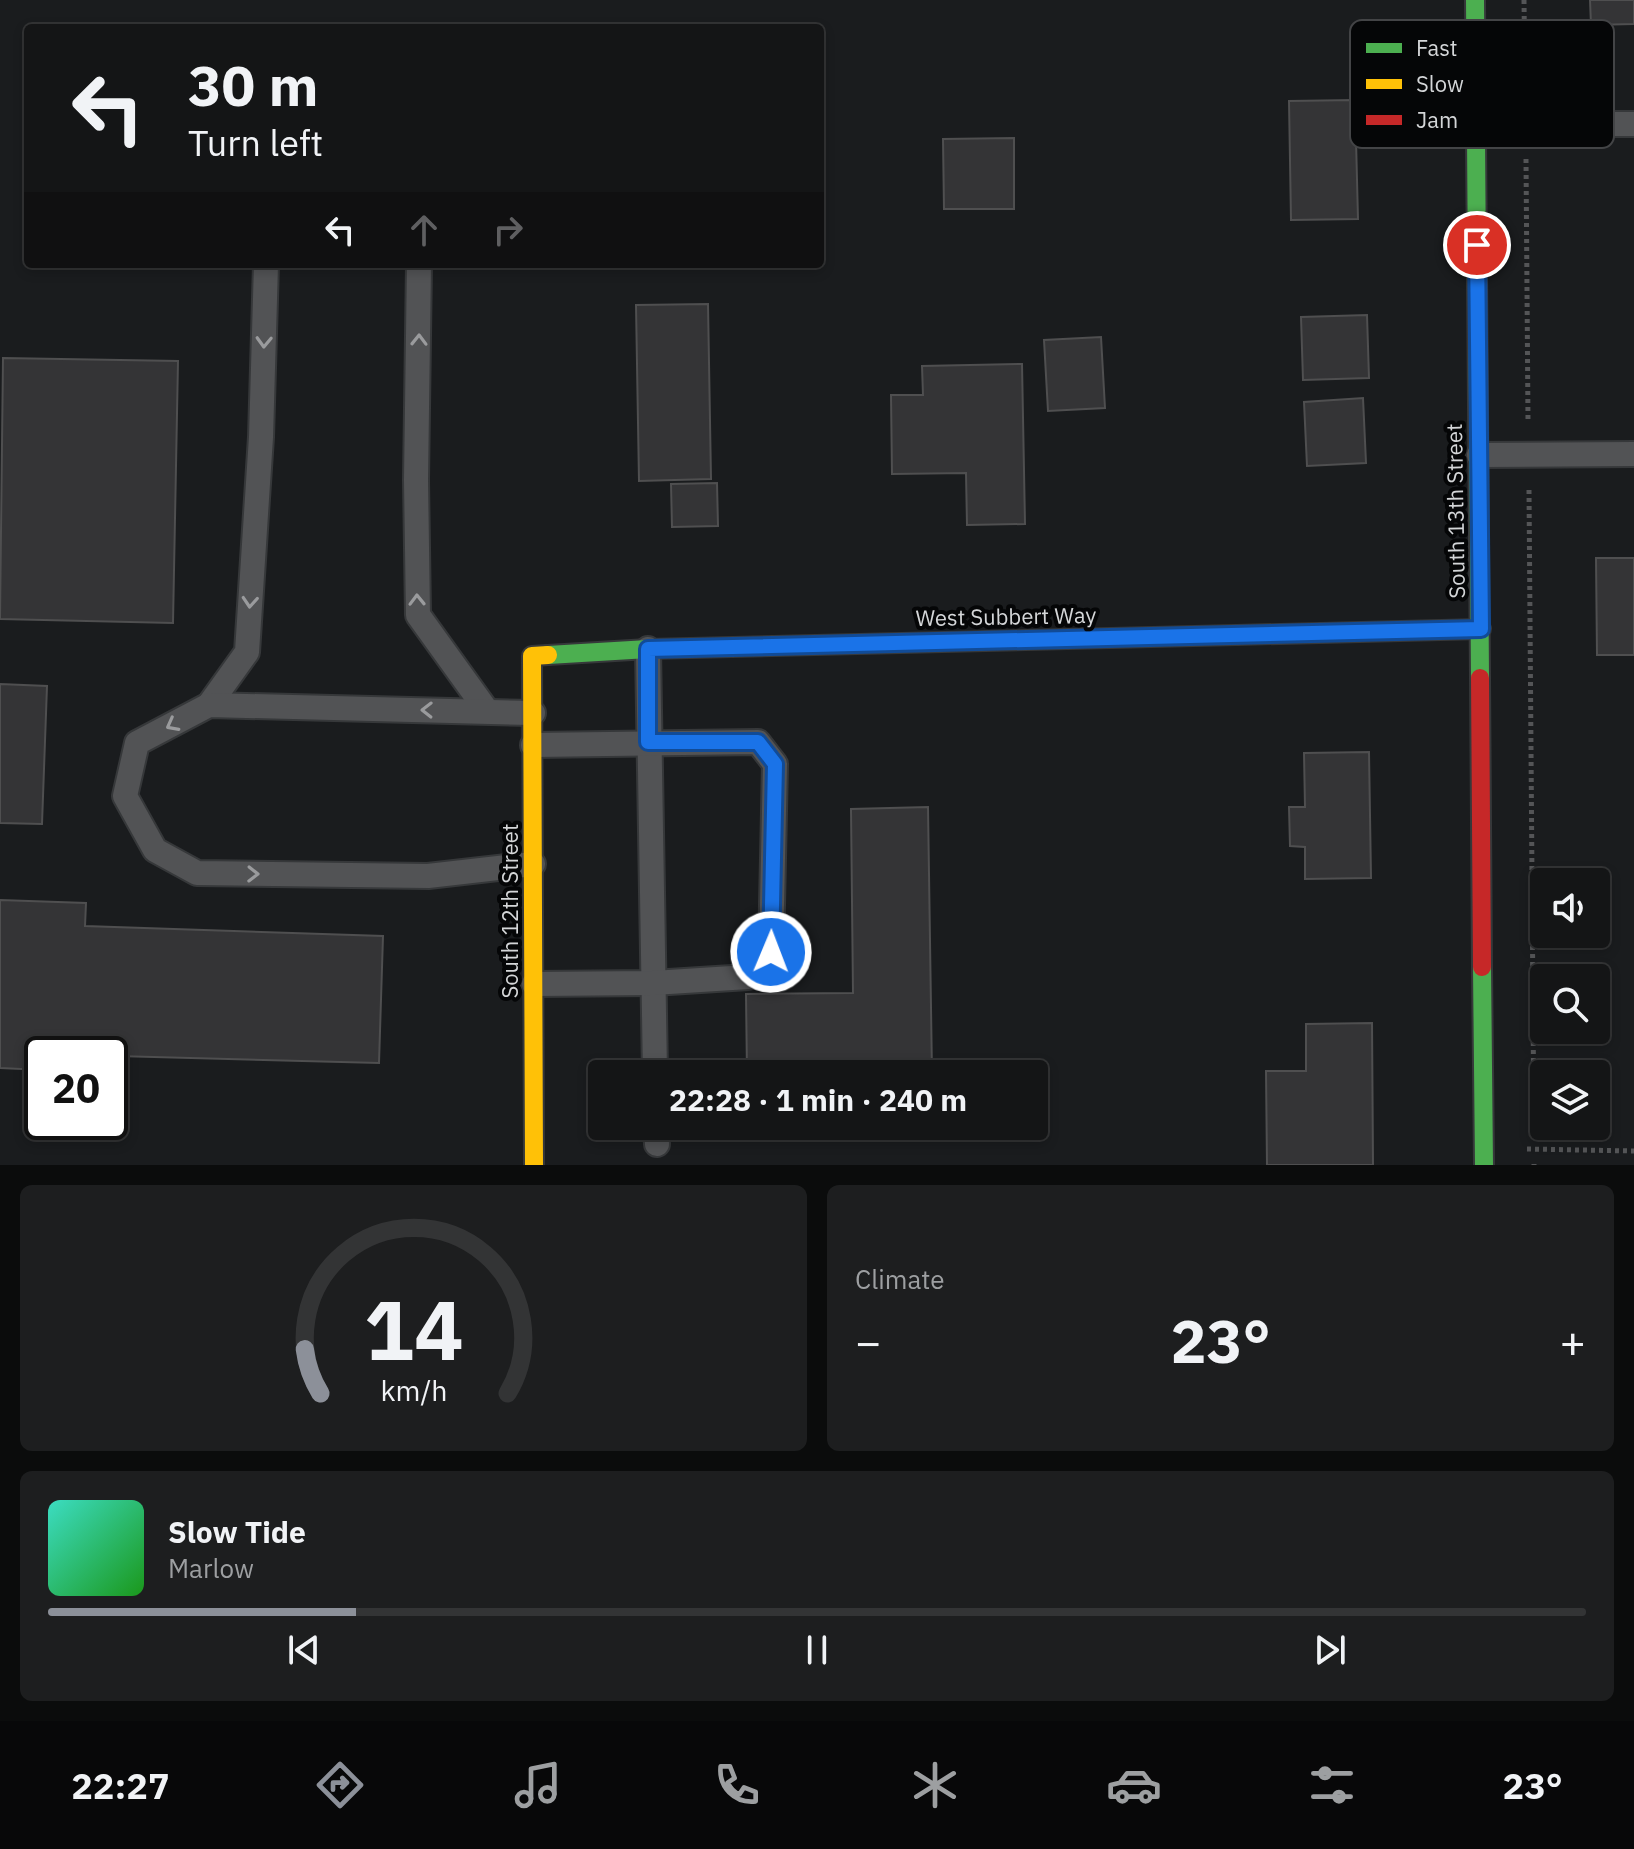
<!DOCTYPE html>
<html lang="en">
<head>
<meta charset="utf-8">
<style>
	:root { --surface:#141516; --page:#1d1e1f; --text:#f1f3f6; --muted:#9d9fa1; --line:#333435; --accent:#8c9099 }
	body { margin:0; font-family:"IBM Plex Sans",sans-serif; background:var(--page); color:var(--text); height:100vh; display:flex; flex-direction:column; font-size:30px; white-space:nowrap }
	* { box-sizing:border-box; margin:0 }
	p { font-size:26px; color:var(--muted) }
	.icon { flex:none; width:44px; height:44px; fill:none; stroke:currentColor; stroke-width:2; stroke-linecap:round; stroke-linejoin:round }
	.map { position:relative; height:1165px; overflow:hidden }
	.panel { display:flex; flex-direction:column; gap:20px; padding:20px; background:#0b0c0c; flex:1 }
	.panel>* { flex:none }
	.hud { position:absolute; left:24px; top:24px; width:800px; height:244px; border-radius:8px; box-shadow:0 4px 12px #0003,0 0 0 2px var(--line); background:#141516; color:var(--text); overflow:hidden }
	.fabs { position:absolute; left:1530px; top:868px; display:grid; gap:16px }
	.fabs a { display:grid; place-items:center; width:80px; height:80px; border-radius:8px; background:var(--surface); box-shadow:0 4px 12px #0003,0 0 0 2px var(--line); font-size:40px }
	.speed { position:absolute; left:24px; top:1036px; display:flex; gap:16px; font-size:40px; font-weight:700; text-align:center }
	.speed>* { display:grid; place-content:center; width:104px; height:104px; border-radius:50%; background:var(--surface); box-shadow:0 4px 12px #0003,0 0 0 2px var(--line); line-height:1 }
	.speed .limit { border:4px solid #111; border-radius:12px; background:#fff; color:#111 }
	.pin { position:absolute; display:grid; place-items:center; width:68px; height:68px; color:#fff; margin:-34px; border:4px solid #fff; border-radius:50%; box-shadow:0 2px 8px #0007 }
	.me { position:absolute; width:88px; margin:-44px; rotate:1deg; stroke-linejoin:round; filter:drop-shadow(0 0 6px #0008) }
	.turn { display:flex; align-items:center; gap:28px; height:168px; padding:0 32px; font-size:36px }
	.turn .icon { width:104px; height:104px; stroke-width:2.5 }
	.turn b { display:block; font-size:56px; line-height:68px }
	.lanes { display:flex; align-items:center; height:76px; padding:0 32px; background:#0003; justify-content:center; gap:40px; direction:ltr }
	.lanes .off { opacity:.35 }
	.big { font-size:60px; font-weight:700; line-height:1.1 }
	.panel .card { flex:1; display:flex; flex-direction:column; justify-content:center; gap:12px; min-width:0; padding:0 28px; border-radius:12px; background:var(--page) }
	.panel .dial { align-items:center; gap:0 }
	.dial svg { height:208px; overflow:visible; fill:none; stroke:var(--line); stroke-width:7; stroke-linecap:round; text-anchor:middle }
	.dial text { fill:var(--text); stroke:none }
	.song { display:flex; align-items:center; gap:24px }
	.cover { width:96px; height:96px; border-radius:12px; background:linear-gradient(135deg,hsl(170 70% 55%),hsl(120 70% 35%)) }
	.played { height:8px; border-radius:4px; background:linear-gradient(90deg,var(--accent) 20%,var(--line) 20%) }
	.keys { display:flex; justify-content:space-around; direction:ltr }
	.heat { display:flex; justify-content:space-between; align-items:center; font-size:44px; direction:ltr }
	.panel .tiles { flex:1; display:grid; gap:20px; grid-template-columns:1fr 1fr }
	.card:last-child { grid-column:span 2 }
	.trip { position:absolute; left:588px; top:1060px; width:460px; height:80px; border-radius:8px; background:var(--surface); box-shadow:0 4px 12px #0003,0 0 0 2px var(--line); font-weight:700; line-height:80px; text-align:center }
	.dock { display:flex; height:128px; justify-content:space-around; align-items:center; background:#080809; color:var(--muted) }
	.dock .icon { width:56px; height:56px }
	.dock .current { color:var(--accent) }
	.dock b { font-size:36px; color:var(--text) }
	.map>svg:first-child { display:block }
	.building { fill:#343436; stroke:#4f4f50; stroke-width:2 }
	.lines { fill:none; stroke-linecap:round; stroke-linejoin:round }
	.lane-casing { stroke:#36383a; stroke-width:28 }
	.fast-casing { stroke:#36383a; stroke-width:22 }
	.slow-casing { stroke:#36383a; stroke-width:22 }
	.jam-casing { stroke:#36383a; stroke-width:22 }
	.path { stroke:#545557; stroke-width:5; stroke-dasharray:4 4; stroke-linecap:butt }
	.lane { stroke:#525355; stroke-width:24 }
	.fast { stroke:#4caf50; stroke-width:18 }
	.slow { stroke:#ffc107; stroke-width:18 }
	.jam { stroke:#c62828; stroke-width:18 }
	.oneway { stroke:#9a9b9d }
	.route-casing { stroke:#114b97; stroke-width:20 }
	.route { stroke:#1a73e8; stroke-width:14 }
	.labels { text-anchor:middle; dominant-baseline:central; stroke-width:8; stroke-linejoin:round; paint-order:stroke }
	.street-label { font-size:22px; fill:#d4d6d8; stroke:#050607 }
	.key { fill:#050607; stroke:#434446; stroke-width:2 }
	.key-label { font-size:22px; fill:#d4d6d8 }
</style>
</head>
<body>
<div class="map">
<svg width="1634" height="1165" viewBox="0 0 1634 1165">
	<rect width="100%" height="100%" fill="#1a1c1e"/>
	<g class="building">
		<path d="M1590,0H1634V24L1591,25Z"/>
		<path d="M1355,100L1358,219L1291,220L1289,101Z"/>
		<path d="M1014,138V209H944L943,139Z"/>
		<path d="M708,304L711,479L639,481L636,305Z"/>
		<path d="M1367,315L1369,378L1303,380L1301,317Z"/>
		<path d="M1101,337L1105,408L1048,411L1044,340Z"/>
		<path d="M3,358L178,361L173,623L0,619Z"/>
		<path d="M1022,364L1025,524L967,525L966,473L892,474L891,395H923L922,366Z"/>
		<path d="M1363,398L1366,463L1307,466L1304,402Z"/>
		<path d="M717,483L718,526L672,527L671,484Z"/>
		<path d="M1596,558H1634V655H1597Z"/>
		<path d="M0,684L47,686L42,824L0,823Z"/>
		<path d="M1369,752L1371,878L1305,879V847L1290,846L1289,807H1305L1304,753Z"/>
		<path d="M928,807L932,1074H747L746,994L853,993L851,809Z"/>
		<path d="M0,900L86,903L85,926L383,936L379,1063L42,1054V1070L0,1068Z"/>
		<path d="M1372,1023L1373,1165H1267L1266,1071H1306V1024Z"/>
	</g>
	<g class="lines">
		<g class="lane-casing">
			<g id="lane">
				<path d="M1476,124H1634"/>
				<path d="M419,264L416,480L418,615L487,711"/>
				<path d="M1479,455L1634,454"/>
				<path d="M648,649L655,1074"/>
				<path d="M209,705L247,652L261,437L266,264"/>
				<path d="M533,713L209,705L137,743L125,796L155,850L197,873L428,876L533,864"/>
				<path d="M533,745L758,742L775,764L771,952L748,977L653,983L534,984"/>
				<path d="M656,1126L657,1144"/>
			</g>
		</g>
		<g class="fast-casing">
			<g id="fast">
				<path d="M1475,0L1480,678"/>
				<path d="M548,655L648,649L1236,635"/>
				<path d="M1482,967L1484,1165"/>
			</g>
		</g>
		<g class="slow-casing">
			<path id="slow" d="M534,1165L532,656L548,655"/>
		</g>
		<g class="jam-casing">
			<g id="jam">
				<path d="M1236,635L1481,629"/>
				<path d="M1480,678L1482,967"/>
			</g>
		</g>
		<g class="path">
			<path d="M1524,0L1525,90"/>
			<path d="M1526,159L1528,421"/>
			<path d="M1529,490L1534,1137"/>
			<path d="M1527,1149L1634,1151"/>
			<path d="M1534,1164V1165"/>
		</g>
		<use href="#lane" class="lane"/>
		<use href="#fast" class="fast"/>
		<use href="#slow" class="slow"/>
		<use href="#jam" class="jam"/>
	</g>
	<defs><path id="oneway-chevron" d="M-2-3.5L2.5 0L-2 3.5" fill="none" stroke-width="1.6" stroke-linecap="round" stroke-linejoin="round" transform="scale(2)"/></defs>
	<g class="oneway">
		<use href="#oneway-chevron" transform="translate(419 340) rotate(-89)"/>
		<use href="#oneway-chevron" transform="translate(264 342) rotate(92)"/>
		<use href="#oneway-chevron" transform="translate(417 600) rotate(-91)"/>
		<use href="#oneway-chevron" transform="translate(250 602) rotate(94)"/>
		<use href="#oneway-chevron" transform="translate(427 710) rotate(-179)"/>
		<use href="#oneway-chevron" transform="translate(172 725) rotate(152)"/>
		<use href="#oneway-chevron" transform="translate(253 874) rotate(1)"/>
	</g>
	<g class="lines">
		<g class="route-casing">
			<path id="route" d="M771,952L775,764L758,742H648V649L1481,629L1477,245"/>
		</g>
		<use href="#route" class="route"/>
	</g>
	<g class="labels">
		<g class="street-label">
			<text transform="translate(1455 511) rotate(-91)">South 13th Street</text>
			<text transform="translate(1006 616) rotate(-1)">West Subbert Way</text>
			<text transform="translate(509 911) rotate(-90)">South 12th Street</text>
		</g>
	</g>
	<rect x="1350" y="20" width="264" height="128" rx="12" class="key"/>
	<rect x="1366" y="43" width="36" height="10" fill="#4caf50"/>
	<rect x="1366" y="79" width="36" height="10" fill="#ffc107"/>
	<rect x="1366" y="115" width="36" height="10" fill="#c62828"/>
	<g class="key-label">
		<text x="1416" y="56">Fast</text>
		<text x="1416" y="92">Slow</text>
		<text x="1416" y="128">Jam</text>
	</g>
</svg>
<div class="fabs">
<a><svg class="icon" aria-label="sound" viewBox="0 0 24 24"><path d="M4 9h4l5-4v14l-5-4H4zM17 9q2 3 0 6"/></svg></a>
<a><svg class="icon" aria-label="search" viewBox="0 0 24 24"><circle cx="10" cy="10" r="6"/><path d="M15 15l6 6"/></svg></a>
<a><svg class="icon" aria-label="layers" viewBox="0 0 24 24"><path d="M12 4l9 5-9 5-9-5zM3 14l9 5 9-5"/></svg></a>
</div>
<div class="speed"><div class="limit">20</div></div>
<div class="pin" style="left:1477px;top:245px;background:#d93025"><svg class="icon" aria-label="arrive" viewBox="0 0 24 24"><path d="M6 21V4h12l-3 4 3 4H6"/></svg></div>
<svg class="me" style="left:771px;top:952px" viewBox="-20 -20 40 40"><circle r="17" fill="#1a73e8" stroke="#fff" stroke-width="3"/><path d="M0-11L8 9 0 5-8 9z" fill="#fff"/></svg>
<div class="trip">22:28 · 1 min · 240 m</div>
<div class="hud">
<div class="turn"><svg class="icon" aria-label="left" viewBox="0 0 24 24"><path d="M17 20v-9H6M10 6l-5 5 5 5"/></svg><div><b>30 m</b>Turn left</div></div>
<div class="lanes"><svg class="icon" aria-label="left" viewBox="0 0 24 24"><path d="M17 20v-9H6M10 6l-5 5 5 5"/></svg><svg class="icon off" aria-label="ahead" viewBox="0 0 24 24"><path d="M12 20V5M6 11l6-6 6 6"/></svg><svg class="icon off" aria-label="right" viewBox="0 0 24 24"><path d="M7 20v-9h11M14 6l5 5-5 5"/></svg></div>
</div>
</div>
<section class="panel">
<div class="tiles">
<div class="card dial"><svg viewBox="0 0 100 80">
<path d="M14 69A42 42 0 1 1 86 69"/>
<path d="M14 69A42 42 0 0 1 8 52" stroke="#8c9099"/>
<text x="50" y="56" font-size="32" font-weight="700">14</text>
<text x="50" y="72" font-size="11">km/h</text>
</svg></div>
<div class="card"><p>Climate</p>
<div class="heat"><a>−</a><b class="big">23°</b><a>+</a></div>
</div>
<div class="card">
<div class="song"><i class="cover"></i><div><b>Slow Tide</b><p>Marlow</p></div></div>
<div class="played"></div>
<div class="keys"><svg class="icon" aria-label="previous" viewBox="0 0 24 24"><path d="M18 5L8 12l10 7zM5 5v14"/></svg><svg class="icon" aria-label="pause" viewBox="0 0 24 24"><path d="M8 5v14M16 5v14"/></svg><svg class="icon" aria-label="next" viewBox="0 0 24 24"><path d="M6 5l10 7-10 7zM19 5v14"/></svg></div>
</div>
</div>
</section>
<nav class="dock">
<b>22:27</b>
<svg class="icon current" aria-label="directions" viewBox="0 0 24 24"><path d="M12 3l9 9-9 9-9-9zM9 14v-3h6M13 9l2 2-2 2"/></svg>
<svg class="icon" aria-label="music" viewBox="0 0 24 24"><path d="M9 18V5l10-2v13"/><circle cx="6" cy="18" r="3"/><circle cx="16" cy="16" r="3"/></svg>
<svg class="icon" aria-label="phone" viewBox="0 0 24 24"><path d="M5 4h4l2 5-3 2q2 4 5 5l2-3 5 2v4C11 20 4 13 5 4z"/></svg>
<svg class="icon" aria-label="climate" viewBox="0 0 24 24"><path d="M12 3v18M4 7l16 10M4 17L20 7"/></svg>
<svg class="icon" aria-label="car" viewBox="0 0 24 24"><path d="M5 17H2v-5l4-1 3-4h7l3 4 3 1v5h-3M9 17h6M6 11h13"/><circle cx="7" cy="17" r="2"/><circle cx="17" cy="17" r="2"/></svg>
<svg class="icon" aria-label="filters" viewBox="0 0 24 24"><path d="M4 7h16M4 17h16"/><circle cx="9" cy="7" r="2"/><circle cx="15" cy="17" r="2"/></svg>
<b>23°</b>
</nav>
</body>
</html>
